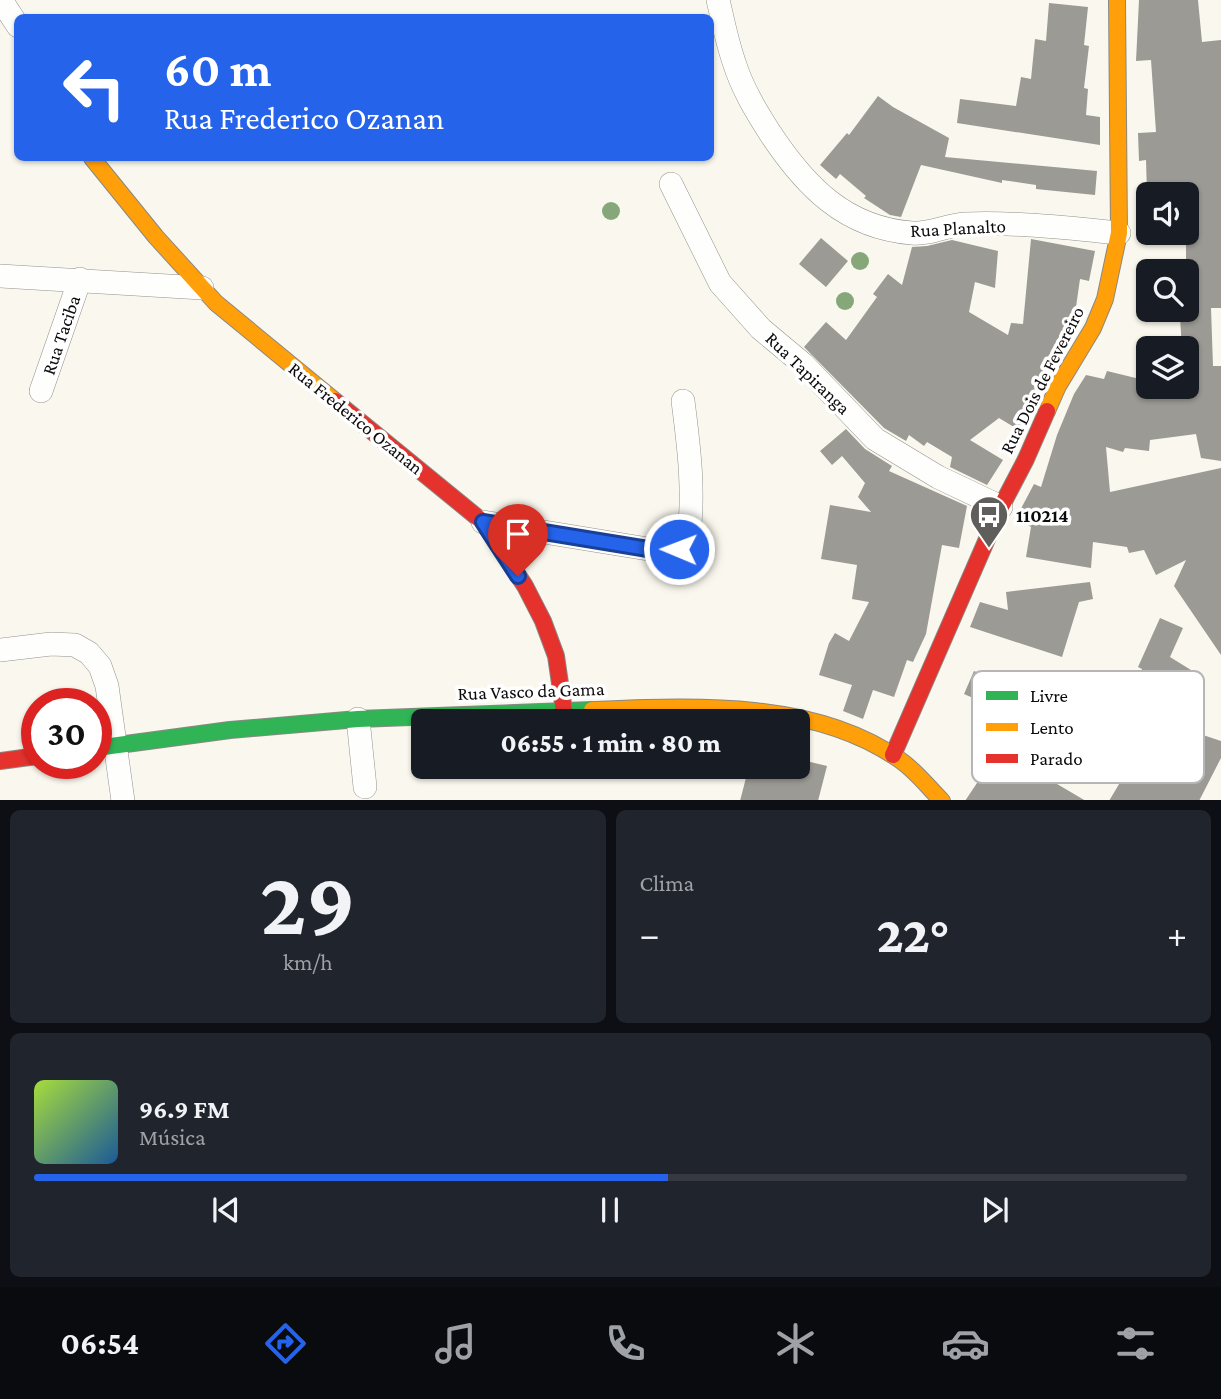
<!DOCTYPE html>
<html lang="pt">
<head>
<meta charset="utf-8">
<style>
	:root { --surface:#171b24; --page:#20242c; --text:#f1f3f6; --muted:#9ea1a6; --line:#363941; --accent:#2563eb }
	body { margin:0; font-family:"Crimson Pro",serif; background:var(--page); color:var(--text); height:100vh; display:flex; flex-direction:column; font-size:26px; white-space:nowrap }
	* { box-sizing:border-box; margin:0 }
	p { font-size:23px; color:var(--muted) }
	.icon { flex:none; width:38px; height:38px; fill:none; stroke:currentColor; stroke-width:2; stroke-linecap:round; stroke-linejoin:round }
	.map { position:relative; height:800px; overflow:hidden }
	.panel { display:flex; flex-direction:column; gap:10px; padding:10px; background:#0d0f14; flex:1 }
	.panel>* { flex:none }
	.top-card { position:absolute; left:14px; top:14px; width:700px; height:147px; border-radius:10px; box-shadow:0 2px 5px #0004; background:#2563eb; color:#fff; overflow:hidden }
	.fabs { position:absolute; left:1136px; top:182px; display:grid; gap:14px }
	.fabs a { display:grid; place-items:center; width:63px; height:63px; border-radius:10px; background:var(--surface); box-shadow:0 2px 5px #0004; font-size:35px }
	.speed { position:absolute; left:21px; top:688px; display:flex; gap:14px; font-size:35px; font-weight:700; text-align:center }
	.speed>* { display:grid; place-content:center; width:91px; height:91px; border-radius:50%; background:var(--surface); box-shadow:0 2px 5px #0004; line-height:1 }
	.speed .limit { border:10px solid #d22; background:#fff; color:#111 }
	.pin { position:absolute; display:grid; place-items:center; width:60px; height:60px; color:#fff; margin:-72px -30px; border-radius:50% 50% 50% 0; rotate:-45deg; box-shadow:0 0 7px #0007 }
	.pin .icon { rotate:45deg }
	.me { position:absolute; width:77px; margin:-38px; rotate:271deg; stroke-linejoin:round; filter:drop-shadow(0 0 5px #0008) }
	.turn { display:flex; align-items:center; gap:24px; height:147px; padding:0 35px; font-size:32px }
	.turn .icon { width:91px; height:91px; stroke-width:2.5 }
	.turn b { display:block; font-size:49px; line-height:60px }
	.big { font-size:52px; font-weight:800; line-height:1.1 }
	.panel .widget { flex:1; display:flex; flex-direction:column; justify-content:center; gap:10px; min-width:0; padding:0 24px; border-radius:10px; background:var(--page) }
	.panel .dial { align-items:center; gap:0 }
	.dial b { font-size:91px; line-height:1 }
	.song { display:flex; align-items:center; gap:21px }
	.cover { width:84px; height:84px; border-radius:10px; background:linear-gradient(135deg,hsl(80 70% 55%),hsl(210 70% 35%)) }
	.played { height:7px; border-radius:4px; background:linear-gradient(90deg,var(--accent) 55%,var(--line) 55%) }
	.keys { display:flex; justify-content:space-around; direction:ltr }
	.heat { display:flex; justify-content:space-between; align-items:center; font-size:38px; direction:ltr }
	.panel .tiles { flex:1; display:grid; gap:10px; grid-template-columns:1fr 1fr }
	.widget:last-child { grid-column:span 2 }
	.trip { position:absolute; left:411px; top:709px; width:399px; height:70px; border-radius:10px; background:var(--surface); box-shadow:0 2px 5px #0004; font-weight:800; line-height:70px; text-align:center }
	.menu { display:flex; height:112px; justify-content:space-around; align-items:center; background:#090b0e; color:var(--muted) }
	.menu .icon { width:49px; height:49px }
	.menu .on { color:var(--accent) }
	.menu b { font-size:32px; color:var(--text) }
	.map>svg:first-child { display:block }
	.building { fill:#9c9a94 }
	.lines { fill:none; stroke-linecap:round; stroke-linejoin:round }
	.street-casing { stroke:#93928d; stroke-width:24 }
	.fast-casing { stroke:#898884; stroke-width:18 }
	.slow-casing { stroke:#898884; stroke-width:18 }
	.jam-casing { stroke:#898884; stroke-width:18 }
	.street { stroke:#fefefc; stroke-width:23 }
	.fast { stroke:#30b455; stroke-width:16 }
	.slow { stroke:#ff9f0a; stroke-width:16 }
	.jam { stroke:#e5322d; stroke-width:16 }
	.tree { fill:#86a77a }
	.route-casing { stroke:#184099; stroke-width:18 }
	.route { stroke:#2563eb; stroke-width:12 }
	.labels { text-anchor:middle; dominant-baseline:central; stroke-width:7; stroke-linejoin:round; paint-order:stroke }
	.street-label { font-size:19px; fill:#0b0b0b; stroke:#fff }
	.poi-label { font-size:19px; font-weight:bold; fill:#0b0b0b; stroke:#fff; text-anchor:start }
	.key { fill:#fff; stroke:#b6b6b6; stroke-width:2 }
	.key-label { font-size:19px; fill:#0b0b0b }
</style>
</head>
<body>
<div class="map">
<svg width="1221" height="801" viewBox="0 0 1221 801">
	<rect width="100%" height="100%" fill="#faf8ee"/>
	<g class="building">
		<path d="M1139,0H1198L1202,42L1221,40V308H1211L1213,366H1221V461L1201,458L1196,434L1150,440L1149,451L1125,448L1123,452L1106,447L1110,492L1221,468V655L1174,586L1186,560L1156,575L1144,550L1129,553L1127,547L1093,542L1091,568L1026,557L1031,527L1016,518L1034,484L1041,487L1057,435L1074,394L1086,375L1104,379L1107,371L1148,381V387H1191L1189,348H1182L1180,318H1186V194H1147L1146,160L1139,161L1138,133L1156,132L1151,60L1136,61Z"/>
		<path d="M1049,3L1088,7L1084,45L1089,46L1084,88L1088,89L1086,115L1100,117V145L957,123L960,99L1016,106L1021,77L1031,79L1035,39L1046,41Z"/>
		<path d="M878,96L893,107L949,138L945,157L1097,171L1095,195L1036,189V185L1002,180V183L921,165L901,217L890,215L864,198L866,196L840,174L836,179L820,165L847,133L849,135Z"/>
		<path d="M821,238L848,261L826,287L799,264Z"/>
		<path d="M1031,239L1095,251L1089,281L1080,279L1076,307L1068,333L1061,331L1054,358L1041,379L1019,430L999,418L970,440L1003,460L987,485L950,467L952,457L927,442L924,446L909,435L906,441L884,428L804,347L826,322L846,340L877,297L873,294L888,274L902,285L912,247L927,246L952,240L998,251L995,288L975,282L969,312L1008,335L1011,323L1023,324Z"/>
		<path d="M846,429L865,449L892,466L889,471L967,506L959,548L942,545L926,634L913,662L907,660L894,697L873,690L863,719L843,711L852,685L819,675L829,643L835,633L849,641L869,602L852,599L857,565L821,559L830,505L871,512L858,497L865,483L842,456L832,465L820,451Z"/>
		<path d="M1090,582L1093,599L1079,602L1062,657L970,627L980,602L1008,610L1006,592Z"/>
		<path d="M1160,618L1183,628L1170,657L1191,670L1178,691L1160,680L1129,748L1165,767L1179,727L1221,741V758L1199,801H1109L1128,769L1100,754L1108,738H1110L1142,669L1138,667Z"/>
		<path d="M974,671L1021,691L1016,717L964,694Z"/>
		<path d="M1001,747L1040,774L1086,801H965Z"/>
		<path d="M798,759L827,766L818,801H740L749,766H758L793,777L795,766H798Z"/>
	</g>
	<g class="lines">
		<g class="street-casing">
			<g id="street">
				<path d="M1,0L18,26"/>
				<path d="M718,0C723,21 727,42 734,62C742,88 756,111 770,133C805,186 845,228 912,233C929,235 947,225 965,224C1016,222 1068,228 1119,233"/>
				<path d="M671,184L720,283L761,329L803,364L875,439L938,477L1001,507"/>
				<path d="M0,276L202,288"/>
				<path d="M41,391L80,279"/>
				<path d="M483,522L654,550C669,552 676,552 688,542C695,495 689,447 683,401"/>
				<path d="M0,650L51,644L75,645L89,653L100,666L107,686L123,801"/>
				<path d="M358,719L365,787"/>
			</g>
		</g>
		<g class="fast-casing">
			<path id="fast" d="M96,748L230,730L358,719L592,710"/>
		</g>
		<g class="slow-casing">
			<g id="slow">
				<path d="M92,158L156,237L216,303L335,401"/>
				<path d="M1047,411L1058,386L1093,328L1105,299L1119,233L1117,0"/>
				<path d="M592,710C692,706 814,699 900,760C916,771 928,787 942,801"/>
			</g>
		</g>
		<g class="jam-casing">
			<g id="jam">
				<path d="M335,401L483,522L525,586L543,621L556,656L564,711"/>
				<path d="M893,755L1001,507L1026,459L1047,411"/>
				<path d="M0,761L37,756"/>
			</g>
		</g>
		<use href="#street" class="street"/>
		<use href="#fast" class="fast"/>
		<use href="#slow" class="slow"/>
		<use href="#jam" class="jam"/>
	</g>
	<g class="tree">
		<circle cx="611" cy="211" r="9"/>
		<circle cx="860" cy="261" r="9"/>
		<circle cx="845" cy="301" r="9"/>
	</g>
	<g class="lines">
		<g class="route-casing">
			<path id="route" d="M518,576L483,522L654,550L670,552L679,549"/>
		</g>
		<use href="#route" class="route"/>
	</g>
	<defs>
		<g id="bus-pin" transform="scale(2.0125)"><path d="M0 17L-7.5 6A9.5 9.5 0 1 1 7.5 6Z" fill="#5f5e5a" stroke="#fff"/><path d="M-5-6H5V4H4V6H2V4H-2V6H-4V4H-5ZM-3.5-4V0h7V-4ZM-3.5 1.2v1.5H-2V1.2ZM2 1.2v1.5H3.5V1.2Z" fill="#fff"/></g>
	</defs>
	<g fill-rule="evenodd">
		<use href="#bus-pin" x="989" y="515"/>
	</g>
	<g class="labels">
		<g class="street-label">
			<text transform="translate(958 228) rotate(-3)">Rua Planalto</text>
			<text transform="translate(61 335) rotate(-71)">Rua Taciba</text>
			<text transform="translate(808 373) rotate(44)">Rua Tapiranga</text>
			<text transform="translate(1042 380) rotate(-63)">Rua Dois de Fevereiro</text>
			<text transform="translate(356 418) rotate(39)">Rua Frederico Ozanan</text>
			<text transform="translate(531 691) rotate(-2)">Rua Vasco da Gama</text>
		</g>
		<g class="poi-label">
			<text x="1016" y="515">110214</text>
		</g>
	</g>
	<rect x="972" y="671" width="232" height="112" rx="10" class="key"/>
	<rect x="986" y="691" width="32" height="9" fill="#30b455"/>
	<rect x="986" y="723" width="32" height="8" fill="#ff9f0a"/>
	<rect x="986" y="754" width="32" height="9" fill="#e5322d"/>
	<g class="key-label">
		<text x="1030" y="702">Livre</text>
		<text x="1030" y="734">Lento</text>
		<text x="1030" y="765">Parado</text>
	</g>
</svg>
<div class="fabs">
<a><svg class="icon" aria-label="sound" viewBox="0 0 24 24"><path d="M4 9h4l5-4v14l-5-4H4zM17 9q2 3 0 6"/></svg></a>
<a><svg class="icon" aria-label="search" viewBox="0 0 24 24"><circle cx="10" cy="10" r="6"/><path d="M15 15l6 6"/></svg></a>
<a><svg class="icon" aria-label="layers" viewBox="0 0 24 24"><path d="M12 4l9 5-9 5-9-5zM3 14l9 5 9-5"/></svg></a>
</div>
<div class="speed"><div class="limit">30</div></div>
<div class="pin" style="left:518px;top:576px;background:#d93025"><svg class="icon" aria-label="arrive" viewBox="0 0 24 24"><path d="M6 21V4h12l-3 4 3 4H6"/></svg></div>
<svg class="me" style="left:679px;top:549px" viewBox="-20 -20 40 40"><circle r="17" fill="#2563eb" stroke="#fff" stroke-width="3"/><path d="M0-11L8 9 0 5-8 9z" fill="#fff"/></svg>
<div class="trip">06:55 · 1 min · 80 m</div>
<div class="top-card">
<div class="turn"><svg class="icon" aria-label="left" viewBox="0 0 24 24"><path d="M17 20v-9H6M10 6l-5 5 5 5"/></svg><div><b>60 m</b>Rua Frederico Ozanan</div></div>
</div>
</div>
<section class="panel">
<div class="tiles">
<div class="widget dial"><b>29</b><p>km/h</p></div>
<div class="widget"><p>Clima</p>
<div class="heat"><a>−</a><b class="big">22°</b><a>+</a></div>
</div>
<div class="widget">
<div class="song"><i class="cover"></i><div><b>96.9 FM</b><p>Música</p></div></div>
<div class="played"></div>
<div class="keys"><svg class="icon" aria-label="previous" viewBox="0 0 24 24"><path d="M18 5L8 12l10 7zM5 5v14"/></svg><svg class="icon" aria-label="pause" viewBox="0 0 24 24"><path d="M8 5v14M16 5v14"/></svg><svg class="icon" aria-label="next" viewBox="0 0 24 24"><path d="M6 5l10 7-10 7zM19 5v14"/></svg></div>
</div>
</div>
</section>
<nav class="menu">
<b>06:54</b>
<svg class="icon on" aria-label="directions" viewBox="0 0 24 24"><path d="M12 3l9 9-9 9-9-9zM9 14v-3h6M13 9l2 2-2 2"/></svg>
<svg class="icon" aria-label="music" viewBox="0 0 24 24"><path d="M9 18V5l10-2v13"/><circle cx="6" cy="18" r="3"/><circle cx="16" cy="16" r="3"/></svg>
<svg class="icon" aria-label="phone" viewBox="0 0 24 24"><path d="M5 4h4l2 5-3 2q2 4 5 5l2-3 5 2v4C11 20 4 13 5 4z"/></svg>
<svg class="icon" aria-label="climate" viewBox="0 0 24 24"><path d="M12 3v18M4 7l16 10M4 17L20 7"/></svg>
<svg class="icon" aria-label="car" viewBox="0 0 24 24"><path d="M5 17H2v-5l4-1 3-4h7l3 4 3 1v5h-3M9 17h6M6 11h13"/><circle cx="7" cy="17" r="2"/><circle cx="17" cy="17" r="2"/></svg>
<svg class="icon" aria-label="filters" viewBox="0 0 24 24"><path d="M4 7h16M4 17h16"/><circle cx="9" cy="7" r="2"/><circle cx="15" cy="17" r="2"/></svg>
</nav>
</body>
</html>
